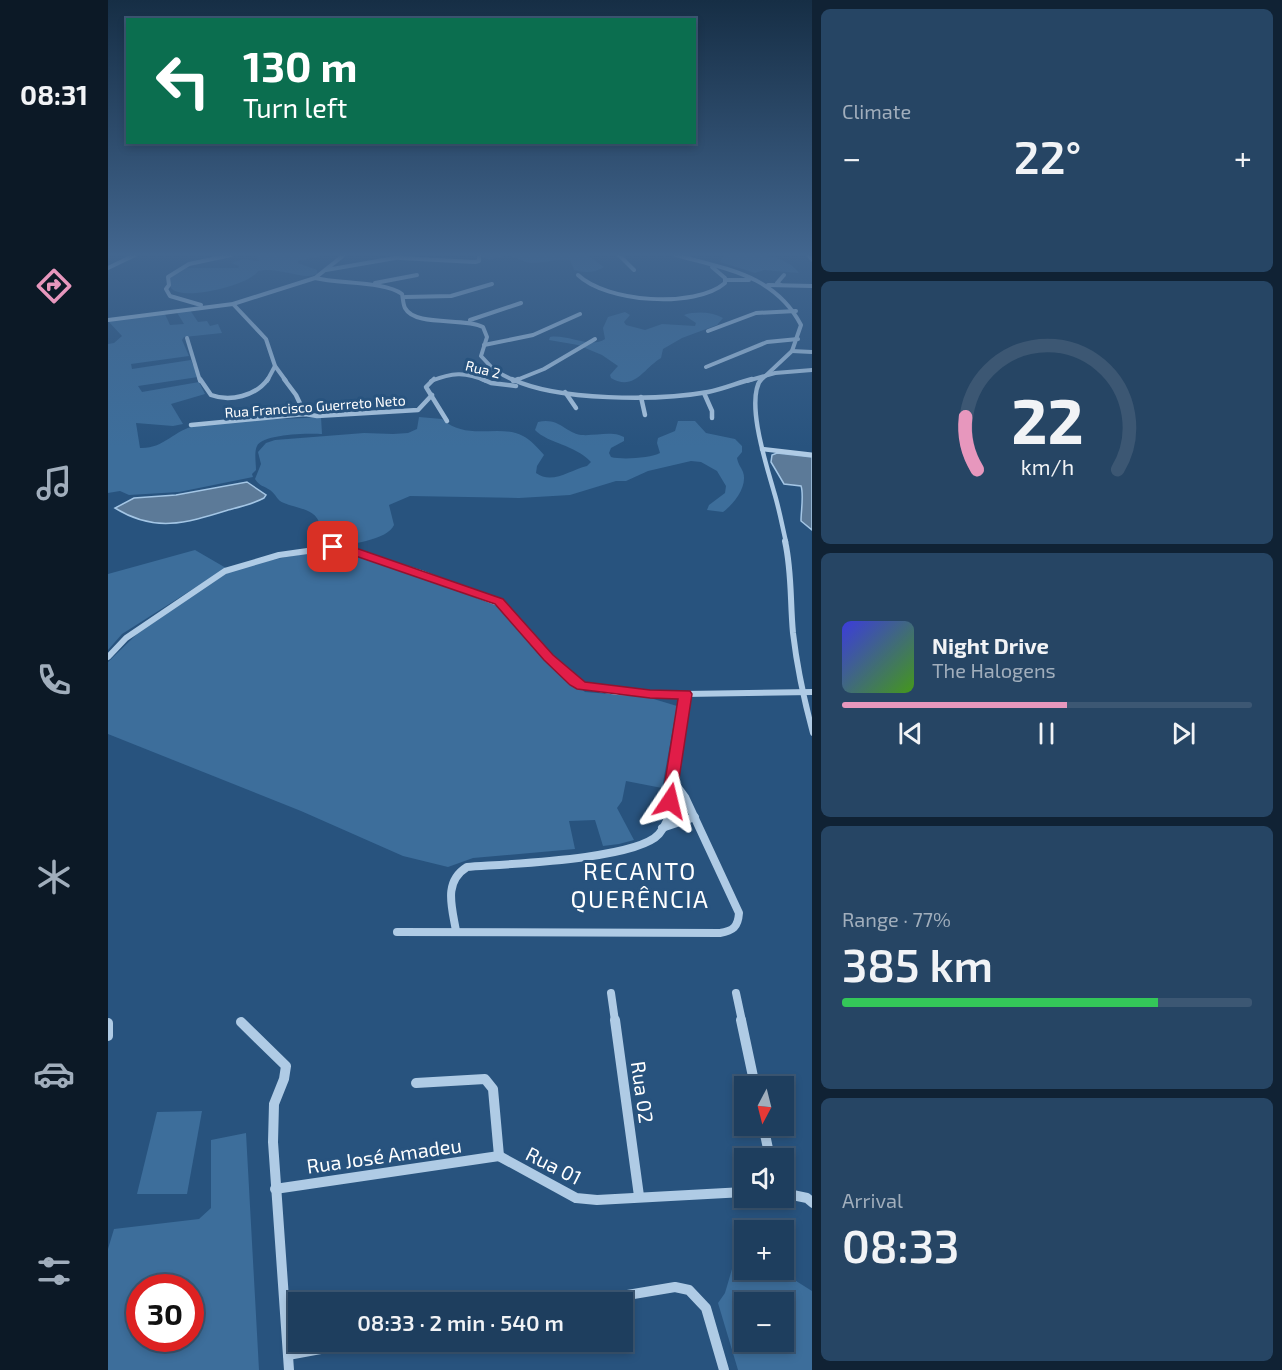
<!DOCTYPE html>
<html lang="en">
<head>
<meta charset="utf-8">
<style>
	:root { --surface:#1e3e5e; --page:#264564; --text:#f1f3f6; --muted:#a1aebc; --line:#3c5773; --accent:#e797bd }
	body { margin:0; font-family:"Exo 2",sans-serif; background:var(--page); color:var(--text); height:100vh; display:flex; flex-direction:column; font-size:22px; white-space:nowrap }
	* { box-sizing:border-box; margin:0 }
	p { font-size:20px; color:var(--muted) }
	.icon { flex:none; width:33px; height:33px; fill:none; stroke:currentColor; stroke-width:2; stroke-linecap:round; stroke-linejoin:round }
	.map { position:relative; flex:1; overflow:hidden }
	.details { display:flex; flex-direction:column; gap:9px; padding:9px; background:#102234; width:470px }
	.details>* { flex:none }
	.guide { position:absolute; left:18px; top:18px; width:570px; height:126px; border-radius:0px; box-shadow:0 3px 9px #0003,0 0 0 2px var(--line); background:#0b6e4f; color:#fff; overflow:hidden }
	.needle { width:39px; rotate:187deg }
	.buttons { position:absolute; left:626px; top:1076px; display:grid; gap:12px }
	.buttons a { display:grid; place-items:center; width:60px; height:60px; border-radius:0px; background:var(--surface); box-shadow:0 3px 9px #0003,0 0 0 2px var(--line); font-size:30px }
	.speed { position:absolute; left:18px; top:1274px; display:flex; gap:12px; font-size:30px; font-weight:700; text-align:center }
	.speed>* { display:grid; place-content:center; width:78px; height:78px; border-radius:50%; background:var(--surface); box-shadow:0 3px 9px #0003,0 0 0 2px var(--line); line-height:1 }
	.speed .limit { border:9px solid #d22; background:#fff; color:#111 }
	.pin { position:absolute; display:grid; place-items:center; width:51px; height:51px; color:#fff; margin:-26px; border-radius:12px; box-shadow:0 3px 9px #0006 }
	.me { position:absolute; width:66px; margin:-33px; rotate:10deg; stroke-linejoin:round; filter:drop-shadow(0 0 4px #0008) }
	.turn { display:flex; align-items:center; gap:21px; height:126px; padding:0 18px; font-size:27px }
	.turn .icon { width:78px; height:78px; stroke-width:2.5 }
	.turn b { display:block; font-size:42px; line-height:51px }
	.big { font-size:45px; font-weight:600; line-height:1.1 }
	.details .card { flex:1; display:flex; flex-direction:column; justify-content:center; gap:9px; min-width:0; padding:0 21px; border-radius:9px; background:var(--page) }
	.details .dial { align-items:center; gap:0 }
	.dial svg { height:156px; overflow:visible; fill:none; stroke:var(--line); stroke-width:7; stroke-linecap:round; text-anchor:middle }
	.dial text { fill:var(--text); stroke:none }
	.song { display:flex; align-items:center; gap:18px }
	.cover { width:72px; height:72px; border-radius:9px; background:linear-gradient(135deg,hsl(240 70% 55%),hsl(100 70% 35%)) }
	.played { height:6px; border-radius:3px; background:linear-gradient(90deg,var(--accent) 55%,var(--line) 55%) }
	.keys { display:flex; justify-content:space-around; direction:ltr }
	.heat { display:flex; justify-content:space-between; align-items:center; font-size:33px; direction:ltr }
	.charge { height:9px; border-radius:4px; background:linear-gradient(90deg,#34c759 77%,var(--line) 0) }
	.trip { position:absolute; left:180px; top:1292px; width:345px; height:60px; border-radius:0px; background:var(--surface); box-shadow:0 3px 9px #0003,0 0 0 2px var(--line); font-weight:600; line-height:60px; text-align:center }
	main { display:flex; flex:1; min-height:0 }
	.tab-bar { display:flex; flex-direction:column; width:108px; justify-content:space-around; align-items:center; background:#0c1926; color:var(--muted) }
	.tab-bar .icon { width:42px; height:42px }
	.tab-bar .active { color:var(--accent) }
	.tab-bar b { font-size:27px; color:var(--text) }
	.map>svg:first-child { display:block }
	.green { fill:#3d6e9b; fill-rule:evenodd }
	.water { fill:#5c7a98; stroke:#a4c6e5; stroke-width:1.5 }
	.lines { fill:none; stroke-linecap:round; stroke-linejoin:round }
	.minor-far4 { stroke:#afcbe5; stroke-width:4 }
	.minor-far3 { stroke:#afcbe5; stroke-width:4.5 }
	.minor-far2 { stroke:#afcbe5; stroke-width:6 }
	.minor-far1 { stroke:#afcbe5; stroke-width:8 }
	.minor { stroke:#afcbe5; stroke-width:10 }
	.route { fill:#e11d48; stroke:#92132f; stroke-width:1.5 }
	.labels { text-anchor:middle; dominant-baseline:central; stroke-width:6; stroke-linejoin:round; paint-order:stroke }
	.far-street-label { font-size:14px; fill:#fff; stroke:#28537e }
	.near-street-label { font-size:20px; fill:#fff; stroke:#28537e }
	.near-quarter-label { font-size:24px; letter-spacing:1.5px; fill:#fff; stroke:#28537e }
</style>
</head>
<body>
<main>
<nav class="tab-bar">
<b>08:31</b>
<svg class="icon active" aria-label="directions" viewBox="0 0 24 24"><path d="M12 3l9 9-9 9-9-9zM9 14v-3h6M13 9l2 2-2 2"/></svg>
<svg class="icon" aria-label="music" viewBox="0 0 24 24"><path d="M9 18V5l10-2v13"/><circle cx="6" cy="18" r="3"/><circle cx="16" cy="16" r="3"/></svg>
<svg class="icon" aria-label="phone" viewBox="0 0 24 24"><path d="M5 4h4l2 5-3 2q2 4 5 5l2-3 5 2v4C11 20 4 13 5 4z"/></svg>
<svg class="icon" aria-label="climate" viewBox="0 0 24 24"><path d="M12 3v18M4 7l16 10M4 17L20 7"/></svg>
<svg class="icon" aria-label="car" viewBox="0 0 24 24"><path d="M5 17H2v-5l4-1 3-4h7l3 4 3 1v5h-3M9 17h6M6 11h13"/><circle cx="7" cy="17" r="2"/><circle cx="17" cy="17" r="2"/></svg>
<svg class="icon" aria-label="filters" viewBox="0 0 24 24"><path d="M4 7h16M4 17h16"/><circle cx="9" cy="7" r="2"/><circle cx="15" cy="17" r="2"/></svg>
</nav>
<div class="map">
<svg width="705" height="1370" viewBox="0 0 705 1370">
	<rect width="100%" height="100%" fill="#28537e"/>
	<g class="green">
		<path d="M147,255H238H219L190,261V263L209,270V274C195,281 171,266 150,271C142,285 74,302 63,288L61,278L78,268H130L131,266L123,263L135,259L151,261Z"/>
		<path d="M372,255H479L496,267C487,273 476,273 466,270L462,260C449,259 436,263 423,263C414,262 408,256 399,256C389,256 381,264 372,255Z"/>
		<path d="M616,255C641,255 675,251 691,273L656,270L647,273L612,262Z"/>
		<path d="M82,310L90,322L99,321L102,326L110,324L114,333L76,337L74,340L81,356L23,364L24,369L83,360L90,377L30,386L34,392L91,382L97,394L63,404L75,424L65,426L28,423L32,448C56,449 66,430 87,426C128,419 172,420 213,417L214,434C201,433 154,434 149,446C146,452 148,463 148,470L144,474L145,477L71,492L21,495L12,491L0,493V344L6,343L14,336L0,321L56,312L62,325L76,324L68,311Z"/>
		<path d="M517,312L522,315L516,322L518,325L537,330L554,324L587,326L588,323L576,315C588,311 604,312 615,318L609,325L574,338L555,349L553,358C536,368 526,392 503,378L502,375L510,366L494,355L470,345L441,340L442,337C460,334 482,349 497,339L495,328L500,317Z"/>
		<path d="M311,417L334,419C360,442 390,423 415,436C422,439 431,449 436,455L429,466L428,473C444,485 462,470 479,466L483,462C466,444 441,444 427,430L430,422C451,417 456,432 473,435C486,436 499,432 511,435L516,437V441L503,448L501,453L503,457C514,460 543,458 552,453L549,443L550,438L567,431L570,421H587L598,433L627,439L634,446V452L629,458C630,464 633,467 635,472C640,486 626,504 615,512L599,510L601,505L617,493L618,486L609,471L593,462L583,461L540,471L518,481H508L462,495L411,498L302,496L281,505L286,525C279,543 219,549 202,545L200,542L212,525C208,508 189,509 176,503C169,501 168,494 162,490C156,486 151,486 147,479L153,464L150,452L158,443L167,440L256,433L285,434L300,433L309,429Z"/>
		<path d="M229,549L393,606L441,661L477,692L539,697L569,706L554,788L518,781L514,801L509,808L526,840L511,844L495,846L487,820L461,821L467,849L365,858L340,867L295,856L193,811L0,734V662L29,634L119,573C155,560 192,554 229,549Z"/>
		<path d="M87,550L118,568L14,634L0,650V574Z"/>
		<path d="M94,1111L79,1194H29L49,1112Z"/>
		<path d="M138,1133L151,1370H0V1249L6,1229L91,1219L103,1208V1140ZM32,1287H82V1338H32Z"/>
		<path d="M631,1245L636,1248V1269H669L704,1291V1370H630L610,1303L617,1293ZM636,1302H675V1341H636Z"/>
	</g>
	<g class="water">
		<path d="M669,453L704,457V530L693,521C693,511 696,494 693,486L676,484L663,462L664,455Z"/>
		<path d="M139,482L158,495L156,498C145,504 132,507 120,510C78,523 47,533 7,508L26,498L68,495Z"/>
	</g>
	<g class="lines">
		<g class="minor-far4">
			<path d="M511,255L526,270"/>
			<path d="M568,255C618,269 667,275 693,325L684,351L652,381"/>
			<path d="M700,255L705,260"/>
			<path d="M292,258L367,262L371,261V255"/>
			<path d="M0,268L27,255"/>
			<path d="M218,270L293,257"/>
			<path d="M470,275C498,302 587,309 617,283V278L604,267"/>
			<path d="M207,278C231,284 277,281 294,294C295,298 295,304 297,308C307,327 356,317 375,327L379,337L373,356L387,371L407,381"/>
			<path d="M618,280H641"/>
			<path d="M267,283L309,275"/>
			<path d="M660,285L705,286"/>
			<path d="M673,285L669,283L676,275"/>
			<path d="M297,297L343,296L384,284"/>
			<path d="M125,304L158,339L167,366L178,381"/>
			<path d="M93,305L62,296L58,289L61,285L60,277L81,264L123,255"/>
			<path d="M0,320L125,304L207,278L236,255"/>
			<path d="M362,320L413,303"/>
			<path d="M600,331L648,313L688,311"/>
			<path d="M79,338L92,381"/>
			<path d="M376,345L425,335L472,314"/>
			<path d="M684,351L705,352"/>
			<path d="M598,367L659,342L690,339"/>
			<path d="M159,381L167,366"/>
			<path d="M323,381C343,373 357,371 378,381"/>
			<path d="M406,381L436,369L487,339"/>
			<path d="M639,381L667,373L705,370"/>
		</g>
		<g class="minor-far3">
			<path d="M92,379L103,395C122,402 148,396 160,379"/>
			<path d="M176,379L188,395L197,414"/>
			<path d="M326,379L318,387L339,421"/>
			<path d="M374,379L383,383L408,386"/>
			<path d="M404,379C449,401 550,401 600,392C615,389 629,383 644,379"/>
			<path d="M653,379C637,401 659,467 666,492C671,508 674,525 678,542"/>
			<path d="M405,381L410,379"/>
			<path d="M457,392L468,408"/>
			<path d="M596,393L604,411V418"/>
			<path d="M533,397L537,415"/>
			<path d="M83,425L197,414L209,416L310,410L324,395"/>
			<path d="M654,449L705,455"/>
		</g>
		<g class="minor-far2">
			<path d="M677,541C684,572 682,601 685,633C689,667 696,700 705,733"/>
			<path d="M0,657L18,638L117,571L171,555L228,547L313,573L395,605L453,672L474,686L509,692L577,694"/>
			<path d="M568,751L577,694L705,692"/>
		</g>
		<g class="minor-far1">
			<path d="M554,828L587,817"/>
			<path d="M348,931C344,907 335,882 359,867C396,864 528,860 551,834C569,813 566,775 569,750"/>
			<path d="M289,932L612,933C625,931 630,927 631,913L577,797L566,782"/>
			<path d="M503,993L507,1021"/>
			<path d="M628,993L634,1021"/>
		</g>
		<g class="minor">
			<path d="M507,1020L531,1196"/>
			<path d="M633,1020L647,1086"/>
			<path d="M133,1022L178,1066L176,1079L166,1104L165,1142L181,1370"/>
			<path d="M0,1023V1036"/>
			<path d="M308,1083L377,1079L385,1089L391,1156"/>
			<path d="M655,1125L662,1158"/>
			<path d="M391,1156L468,1198L489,1200L636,1192"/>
			<path d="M167,1189L391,1156"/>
			<path d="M675,1193L699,1198L705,1203"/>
			<path d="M478,1302L567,1287L581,1290L598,1308L616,1370"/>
			<path d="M180,1355L256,1341"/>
		</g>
	</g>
	<linearGradient id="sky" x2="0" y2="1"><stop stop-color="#162e45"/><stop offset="0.57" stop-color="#42668f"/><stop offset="1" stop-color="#42668f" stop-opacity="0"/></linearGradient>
	<rect width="705" height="447" fill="url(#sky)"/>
	<path class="route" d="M225,544L242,546L395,599L445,655L477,682L542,690L582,691L584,694L567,805H556L554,801L570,699L542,698L469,689L462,685L436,660L387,604L236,552L221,550V545Z"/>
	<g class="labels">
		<g class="far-street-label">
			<text transform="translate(375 369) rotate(14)">Rua 2</text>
			<text transform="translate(207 406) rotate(-4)">Rua Francisco Guerreto Neto</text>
		</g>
		<g class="near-street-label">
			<text transform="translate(535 1092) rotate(82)">Rua 02</text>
			<text transform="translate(276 1155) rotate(-8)">Rua José Amadeu</text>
			<text transform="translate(446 1165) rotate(27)">Rua 01</text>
		</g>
		<g class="near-quarter-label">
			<text x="532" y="870">RECANTO<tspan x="532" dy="28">QUERÊNCIA</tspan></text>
		</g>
	</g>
</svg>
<div class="buttons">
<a><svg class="needle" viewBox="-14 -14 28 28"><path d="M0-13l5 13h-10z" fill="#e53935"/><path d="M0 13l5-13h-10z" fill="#a1aebc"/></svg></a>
<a><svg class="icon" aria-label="sound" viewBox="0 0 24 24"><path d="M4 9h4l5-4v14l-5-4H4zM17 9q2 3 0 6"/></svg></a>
<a>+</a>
<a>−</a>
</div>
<div class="speed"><div class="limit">30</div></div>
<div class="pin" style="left:225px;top:547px;background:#d93025"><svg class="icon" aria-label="arrive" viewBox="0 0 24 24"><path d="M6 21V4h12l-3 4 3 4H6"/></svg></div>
<svg class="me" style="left:562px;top:801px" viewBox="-20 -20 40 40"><path d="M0-17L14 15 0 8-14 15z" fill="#e11d48" stroke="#fff" stroke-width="4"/></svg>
<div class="trip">08:33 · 2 min · 540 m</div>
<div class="guide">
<div class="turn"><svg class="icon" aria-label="left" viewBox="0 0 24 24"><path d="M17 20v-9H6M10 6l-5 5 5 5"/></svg><div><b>130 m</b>Turn left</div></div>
</div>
</div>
<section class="details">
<div class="card"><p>Climate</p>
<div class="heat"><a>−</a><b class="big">22°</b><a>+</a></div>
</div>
<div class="card dial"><svg viewBox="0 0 100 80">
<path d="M14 69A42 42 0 1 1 86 69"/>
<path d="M14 69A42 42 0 0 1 8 42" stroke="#e797bd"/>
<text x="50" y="56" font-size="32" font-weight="700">22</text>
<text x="50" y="72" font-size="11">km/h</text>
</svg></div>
<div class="card">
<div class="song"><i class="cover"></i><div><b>Night Drive</b><p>The Halogens</p></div></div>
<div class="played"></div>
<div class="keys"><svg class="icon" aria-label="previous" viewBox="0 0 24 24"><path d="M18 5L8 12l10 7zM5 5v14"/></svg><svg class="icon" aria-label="pause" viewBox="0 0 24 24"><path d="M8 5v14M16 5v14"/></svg><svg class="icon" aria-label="next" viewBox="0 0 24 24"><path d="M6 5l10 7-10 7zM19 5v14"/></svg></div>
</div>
<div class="card"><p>Range · 77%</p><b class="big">385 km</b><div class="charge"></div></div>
<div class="card"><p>Arrival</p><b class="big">08:33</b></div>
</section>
</main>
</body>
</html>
